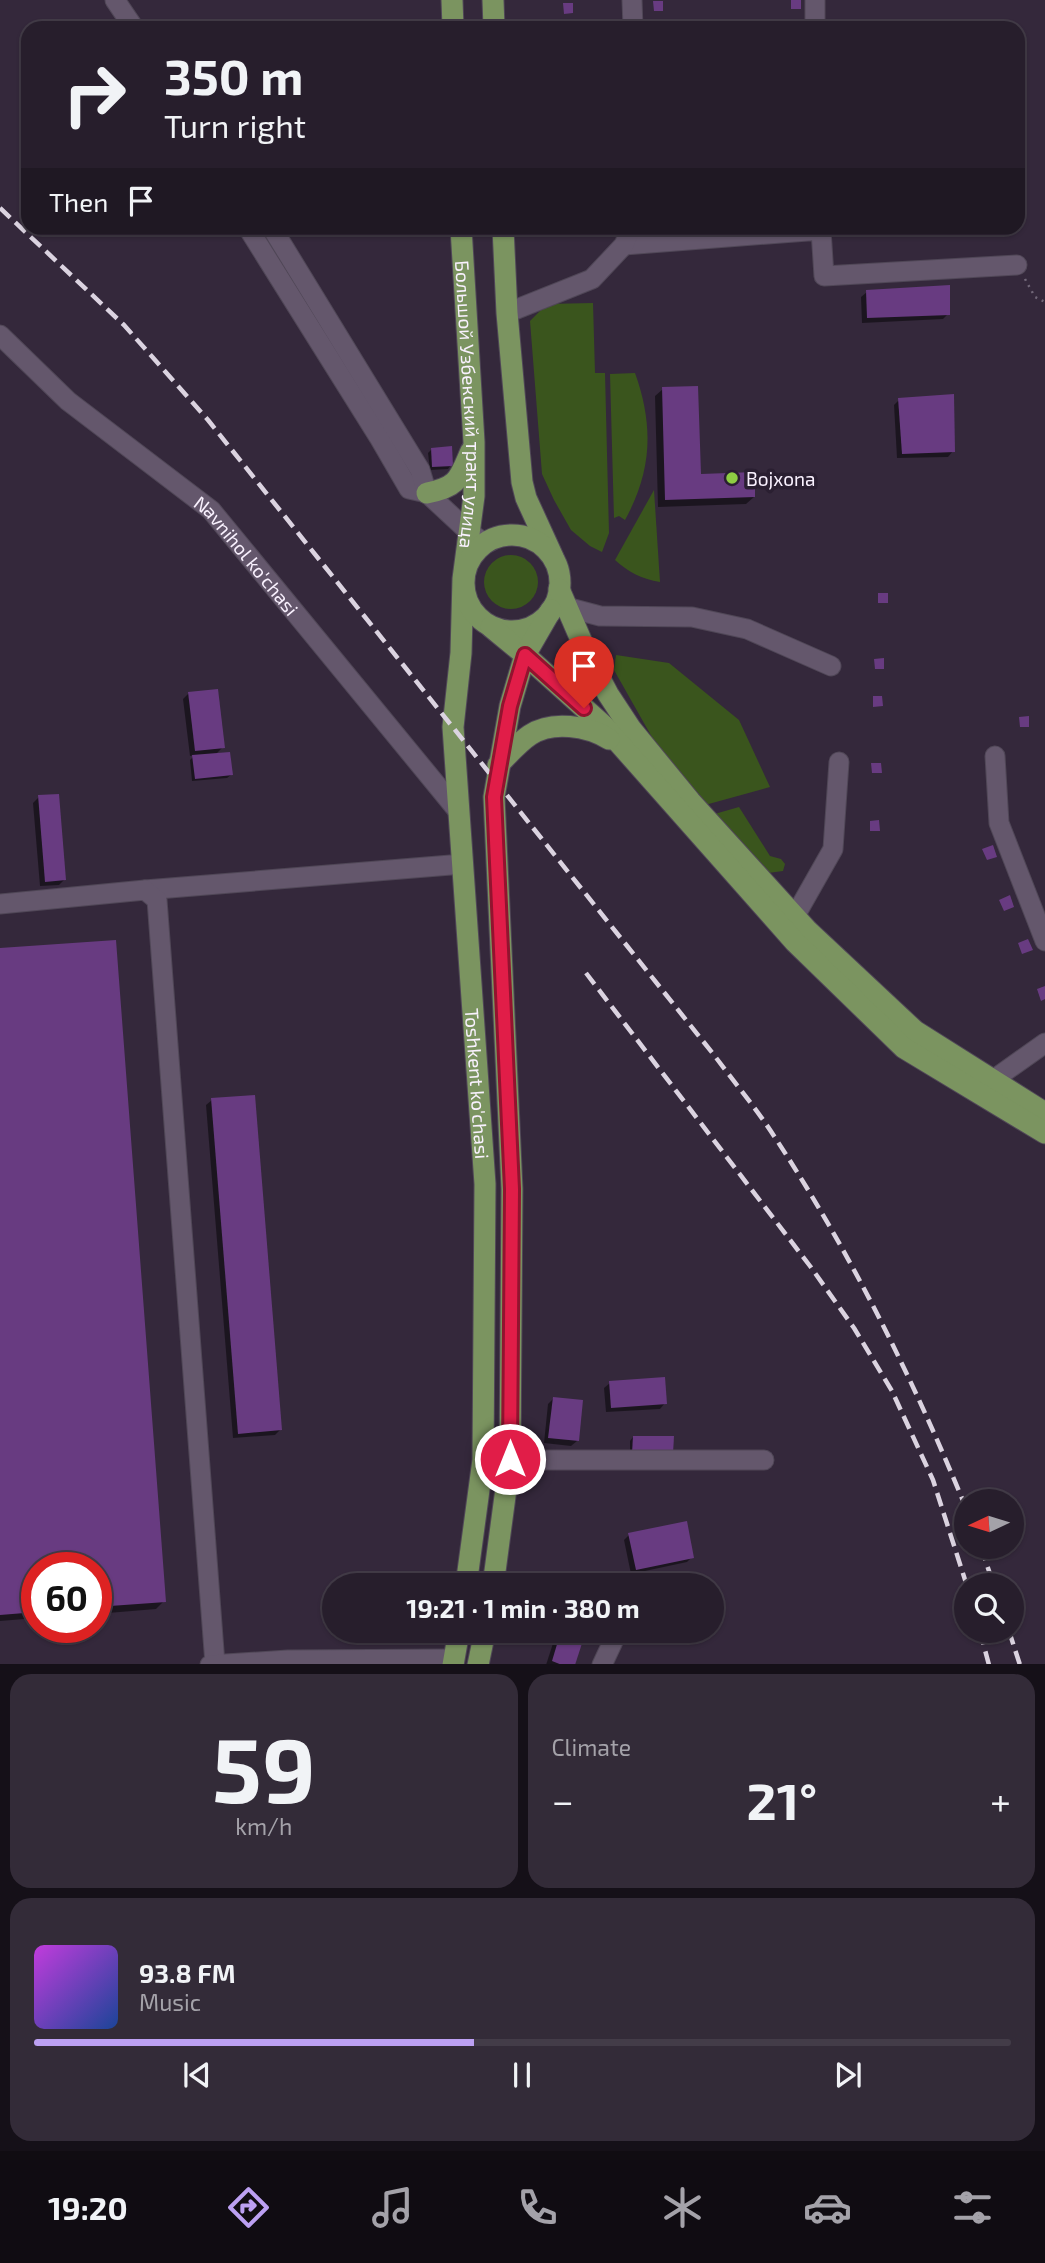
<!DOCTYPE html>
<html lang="en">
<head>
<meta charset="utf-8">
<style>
	:root { --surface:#271e2c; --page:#332b38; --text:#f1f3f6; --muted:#a4a2a9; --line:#433c48; --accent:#bca0f2 }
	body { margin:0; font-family:"Exo 2",sans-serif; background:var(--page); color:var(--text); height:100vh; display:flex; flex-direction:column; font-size:26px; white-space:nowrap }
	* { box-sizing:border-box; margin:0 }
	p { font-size:23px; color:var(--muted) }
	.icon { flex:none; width:38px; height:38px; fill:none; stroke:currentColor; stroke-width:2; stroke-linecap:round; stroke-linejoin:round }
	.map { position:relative; height:1664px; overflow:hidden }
	.details { display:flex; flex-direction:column; gap:10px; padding:10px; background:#151018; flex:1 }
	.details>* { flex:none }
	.guide { position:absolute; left:21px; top:21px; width:1004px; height:214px; border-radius:21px; box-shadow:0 2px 5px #0004,0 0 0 2px var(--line); background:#271e2c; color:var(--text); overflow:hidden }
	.needle { width:46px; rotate:266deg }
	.controls { position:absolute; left:954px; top:1489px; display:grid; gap:14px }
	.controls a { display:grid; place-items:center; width:70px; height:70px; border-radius:50%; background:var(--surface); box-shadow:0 2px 5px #0004,0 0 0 2px var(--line); font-size:35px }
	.speed { position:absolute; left:21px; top:1552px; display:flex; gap:14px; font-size:35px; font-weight:700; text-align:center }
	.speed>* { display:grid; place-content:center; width:91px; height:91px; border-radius:50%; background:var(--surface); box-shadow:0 2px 5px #0004,0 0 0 2px var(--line); line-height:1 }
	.speed .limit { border:10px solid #d22; background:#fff; color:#111 }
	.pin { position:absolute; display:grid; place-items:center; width:60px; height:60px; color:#fff; margin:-72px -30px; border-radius:50% 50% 50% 0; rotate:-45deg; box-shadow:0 0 7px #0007 }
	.pin .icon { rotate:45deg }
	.me { position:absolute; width:77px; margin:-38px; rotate:0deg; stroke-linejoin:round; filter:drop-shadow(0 0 5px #0008) }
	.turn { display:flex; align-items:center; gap:24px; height:147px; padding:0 28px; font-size:32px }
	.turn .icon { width:91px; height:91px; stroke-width:2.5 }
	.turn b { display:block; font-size:49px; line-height:60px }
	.then { display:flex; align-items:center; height:66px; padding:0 28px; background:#0003; gap:14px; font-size:26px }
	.big { font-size:52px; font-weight:700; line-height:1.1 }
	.details .card { flex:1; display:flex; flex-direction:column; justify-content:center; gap:10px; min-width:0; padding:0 24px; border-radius:21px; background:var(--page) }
	.details .dial { align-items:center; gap:0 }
	.dial b { font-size:91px; line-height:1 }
	.song { display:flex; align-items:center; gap:21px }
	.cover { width:84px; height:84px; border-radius:10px; background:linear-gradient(135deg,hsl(290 70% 55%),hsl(220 70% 35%)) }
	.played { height:7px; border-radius:4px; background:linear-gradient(90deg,var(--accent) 45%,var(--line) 45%) }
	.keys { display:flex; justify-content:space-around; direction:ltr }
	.heat { display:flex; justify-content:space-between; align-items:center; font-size:38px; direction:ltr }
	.details .tiles { flex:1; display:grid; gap:10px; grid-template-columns:1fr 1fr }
	.card:last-child { grid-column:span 2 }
	.trip { position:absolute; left:322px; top:1573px; width:402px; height:70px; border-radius:35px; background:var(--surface); box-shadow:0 2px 5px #0004,0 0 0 2px var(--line); font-weight:700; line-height:70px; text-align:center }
	.tab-bar { display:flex; height:112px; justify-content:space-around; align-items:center; background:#100c12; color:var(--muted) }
	.tab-bar .icon { width:49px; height:49px }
	.tab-bar .active { color:var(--accent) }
	.tab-bar b { font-size:32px; color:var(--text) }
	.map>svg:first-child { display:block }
	.green { fill:#3a551d }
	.shadow { fill:#0007 }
	.building { fill:#683b81 }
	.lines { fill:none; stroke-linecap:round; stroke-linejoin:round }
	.minor-casing { stroke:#504757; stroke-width:21 }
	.major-casing { stroke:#504757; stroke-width:23 }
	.path { stroke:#726879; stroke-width:2.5; stroke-dasharray:2 5; stroke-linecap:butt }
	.minor { stroke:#64576c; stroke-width:19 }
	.major { stroke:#7b9460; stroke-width:21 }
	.rail { stroke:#dbd3e0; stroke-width:4.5; stroke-dasharray:14 7; stroke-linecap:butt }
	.route-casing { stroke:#92132f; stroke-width:18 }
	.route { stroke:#e11d48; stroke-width:12 }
	.poi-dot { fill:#8ece43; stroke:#2a1f31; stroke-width:2.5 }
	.labels { text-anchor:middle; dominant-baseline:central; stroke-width:7; stroke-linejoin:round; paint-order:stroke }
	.street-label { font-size:19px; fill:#f9f1fe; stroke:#2a1f31 }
	.poi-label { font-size:19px; fill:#f9f1fe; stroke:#2a1f31; text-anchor:start }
</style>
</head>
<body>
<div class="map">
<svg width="1045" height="1665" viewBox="0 0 1045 1665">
	<rect width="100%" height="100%" fill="#34283b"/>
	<g class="green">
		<path d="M593,303L595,373H605L609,533L602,552L590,546L571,530L554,500L542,474L530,321L547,304Z"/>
		<path d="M635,373C654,426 652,471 625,520L619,516L614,518L610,374Z"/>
		<path d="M654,490L660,582C642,579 628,572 615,560Z"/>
		<circle cx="511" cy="582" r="27"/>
		<path d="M616,655L669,663L739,720L770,787L705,805L653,739L614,670Z"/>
		<path d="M739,807L770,856L781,859L785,864L783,871L768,873L711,815Z"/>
	</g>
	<g class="shadow">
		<path d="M844,228H852L853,232L844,233Z"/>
		<path d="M867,292L948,314L943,319L862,323L861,297Z"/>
		<path d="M663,389L699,476L754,497L746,504L658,507L655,396Z"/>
		<path d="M899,400L953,451L948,457L897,458L894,405Z"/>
		<path d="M432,449L451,465L448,469L430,470L428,453Z"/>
		<path d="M189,693L223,747L215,755L231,775L227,778L192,781L190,760L195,755L190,756L183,699Z"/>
		<path d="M39,797L64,880L59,885L40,886L33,803Z"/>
		<path d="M0,950L164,1601L156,1609L96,1614V1568H37V1618L0,1621Z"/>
		<path d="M212,1100L280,1430L275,1435L233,1438L206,1105Z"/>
		<path d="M610,1383L665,1403L660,1409L606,1412L604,1388Z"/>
		<path d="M553,1399L577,1441L571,1446L544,1443L548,1404Z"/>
		<path d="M633,1437L672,1438L630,1456V1441Z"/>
		<path d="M629,1535L692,1557L687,1562L631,1574L624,1540Z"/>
		<path d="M557,1631H584L573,1665H546Z"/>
	</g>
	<g class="building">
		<rect x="791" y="0" width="10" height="9"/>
		<path d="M653,1H663V11H654Z"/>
		<path d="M563,3H573V13L564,14Z"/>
		<path d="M847,19V28H837V20Z"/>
		<path d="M950,285V315L867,318L866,290Z"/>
		<path d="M698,386L701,474L755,472V497L665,500L662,387Z"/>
		<path d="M954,394L955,452L902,454L898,398Z"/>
		<path d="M452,446L453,466L432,467L431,448Z"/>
		<rect x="878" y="593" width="10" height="10"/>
		<path d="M884,658V669H875L874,659Z"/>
		<path d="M218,689L225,748L195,751L188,692Z"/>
		<path d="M873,696H882L883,706L873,707Z"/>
		<path d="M1029,716V727H1020L1019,717Z"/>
		<path d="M230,752L233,775L195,779L192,755Z"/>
		<path d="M871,763H881L882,773H872Z"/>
		<path d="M59,794L66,880L45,882L38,795Z"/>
		<path d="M879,820L880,831H870V821Z"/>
		<path d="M993,845L997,857L987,860L982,849Z"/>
		<path d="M1010,895L1014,907L1004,911L999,900Z"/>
		<path d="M1028,939L1033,950L1022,954L1018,943Z"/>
		<path d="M116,940L166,1602L96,1607V1568H37V1612L0,1615V948Z"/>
		<path d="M1045,986V999L1041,1001L1037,989Z"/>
		<path d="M255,1095L282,1430L238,1434L211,1098Z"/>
		<path d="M665,1377L667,1404L611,1408L609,1381Z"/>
		<path d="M553,1397L583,1400L579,1441L548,1438Z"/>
		<path d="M633,1436H674L673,1454L632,1453Z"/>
		<path d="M687,1521L694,1558L636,1570L628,1533Z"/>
		<path d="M561,1631H586L575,1665H562L552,1661Z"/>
	</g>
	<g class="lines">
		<g class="minor-casing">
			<g id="minor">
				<path d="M115,0L134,28"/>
				<path d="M632,0L633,28"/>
				<path d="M815,0V28"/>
				<path d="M248,228L380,439L409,489L427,493L469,532L484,543"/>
				<path d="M272,228L420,470L427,493"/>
				<path d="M624,245L821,230L824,276L1017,265"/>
				<path d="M507,313L592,279L624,245L631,228"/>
				<path id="s1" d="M0,335L68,401L211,510L458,811"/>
				<path d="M566,607L600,616L692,617L747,629L831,666"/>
				<path d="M995,756L999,823L1045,941"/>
				<path d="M145,890L463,864"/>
				<path d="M0,904L145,890L157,900L215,1664"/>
				<path d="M781,925L795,916L833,849L839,762"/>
				<path d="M993,1080L1045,1043"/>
				<path d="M483,1460H764"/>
				<path d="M210,1665L288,1660L454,1659"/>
				<path d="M602,1665L616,1635L644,1631"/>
			</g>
		</g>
		<g class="major-casing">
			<g id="major">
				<path d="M452,0L453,28"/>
				<path d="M493,0L494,28"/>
				<path id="s2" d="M461,228L474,442V496L463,579L461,653L453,727L485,1184L483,1460L466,1586"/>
				<path d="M503,228L507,313L522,482L526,498L553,557"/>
				<path d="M427,493C459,487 459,478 471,451"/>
				<circle cx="512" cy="583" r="48"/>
				<path d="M559,589L588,656L608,694L631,729L690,801L808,931L915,1031L1045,1113"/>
				<path d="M491,627L525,655L603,725L795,942L904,1048L1045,1133"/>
				<path d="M498,765C508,755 518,743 530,735C552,720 588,726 609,739"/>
				<path d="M493,1586L510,1459L512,1189L494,797L510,706L525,655L551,610"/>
				<path d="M453,1665L459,1631"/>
				<path d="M478,1665L485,1631"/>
			</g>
		</g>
		<path class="path" d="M1025,279L1035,297L1045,302"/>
		<use href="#minor" class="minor"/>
		<use href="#major" class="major"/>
		<g class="rail">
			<path d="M0,208L124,325L208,420L714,1055C734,1082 756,1108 774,1136C851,1253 913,1379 966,1508"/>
			<path d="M586,973L810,1266L854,1328L892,1391L933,1480L967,1586"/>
			<path d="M981,1547L994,1586"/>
			<path d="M980,1631L989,1665"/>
			<path d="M1009,1631L1020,1665"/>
		</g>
	</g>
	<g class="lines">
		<g class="route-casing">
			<path id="route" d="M510,1459L512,1189L494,797L510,706L525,655L584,708"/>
		</g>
		<use href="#route" class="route"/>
	</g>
	<circle class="poi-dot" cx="732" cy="478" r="7"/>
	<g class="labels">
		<g class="street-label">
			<text stroke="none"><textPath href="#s2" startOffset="177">Большой Узбекский тракт улица</textPath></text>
			<text stroke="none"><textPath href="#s1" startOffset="332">Navnihol ko'chasi</textPath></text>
			<text stroke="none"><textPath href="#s2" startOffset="858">Toshkent ko'chasi</textPath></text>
		</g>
		<g class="poi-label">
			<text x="746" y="478">Bojxona</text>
		</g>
	</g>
</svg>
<div class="controls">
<a><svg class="needle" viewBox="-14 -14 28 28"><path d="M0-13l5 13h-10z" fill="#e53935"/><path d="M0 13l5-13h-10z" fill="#a4a2a9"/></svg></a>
<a><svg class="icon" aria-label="search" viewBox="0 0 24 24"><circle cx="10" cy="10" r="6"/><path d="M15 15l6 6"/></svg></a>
</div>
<div class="speed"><div class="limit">60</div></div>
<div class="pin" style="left:584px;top:708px;background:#d93025"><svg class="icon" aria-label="arrive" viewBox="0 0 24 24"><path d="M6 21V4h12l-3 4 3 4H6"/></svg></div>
<svg class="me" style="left:510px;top:1459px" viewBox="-20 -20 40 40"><circle r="17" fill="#e11d48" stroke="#fff" stroke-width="3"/><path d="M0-11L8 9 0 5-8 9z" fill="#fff"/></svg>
<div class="trip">19:21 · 1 min · 380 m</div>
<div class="guide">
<div class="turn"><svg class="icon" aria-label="right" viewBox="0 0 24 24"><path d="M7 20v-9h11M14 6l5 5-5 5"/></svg><div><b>350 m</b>Turn right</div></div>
<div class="then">Then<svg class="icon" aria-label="arrive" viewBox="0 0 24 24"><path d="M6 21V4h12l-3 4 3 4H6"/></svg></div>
</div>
</div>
<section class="details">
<div class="tiles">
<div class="card dial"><b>59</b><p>km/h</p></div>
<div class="card"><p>Climate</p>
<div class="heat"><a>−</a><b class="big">21°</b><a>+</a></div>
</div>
<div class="card">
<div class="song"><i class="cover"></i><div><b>93.8 FM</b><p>Music</p></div></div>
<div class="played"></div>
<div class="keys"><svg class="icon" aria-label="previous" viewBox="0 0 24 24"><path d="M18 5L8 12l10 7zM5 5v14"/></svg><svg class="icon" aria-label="pause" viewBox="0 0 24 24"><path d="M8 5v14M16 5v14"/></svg><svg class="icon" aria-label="next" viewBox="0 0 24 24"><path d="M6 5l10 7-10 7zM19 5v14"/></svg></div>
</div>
</div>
</section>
<nav class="tab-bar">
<b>19:20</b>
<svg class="icon active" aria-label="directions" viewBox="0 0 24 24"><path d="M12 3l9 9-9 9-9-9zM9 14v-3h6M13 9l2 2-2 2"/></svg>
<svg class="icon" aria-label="music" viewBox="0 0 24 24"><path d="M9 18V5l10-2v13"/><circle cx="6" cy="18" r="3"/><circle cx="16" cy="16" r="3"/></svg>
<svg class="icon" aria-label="phone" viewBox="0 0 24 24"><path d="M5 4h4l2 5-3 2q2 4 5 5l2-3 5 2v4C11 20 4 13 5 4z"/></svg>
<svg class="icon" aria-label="climate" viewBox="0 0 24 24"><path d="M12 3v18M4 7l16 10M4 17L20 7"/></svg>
<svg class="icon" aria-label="car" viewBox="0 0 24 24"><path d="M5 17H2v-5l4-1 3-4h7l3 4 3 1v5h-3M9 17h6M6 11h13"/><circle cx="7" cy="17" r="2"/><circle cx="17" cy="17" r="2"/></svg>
<svg class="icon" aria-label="filters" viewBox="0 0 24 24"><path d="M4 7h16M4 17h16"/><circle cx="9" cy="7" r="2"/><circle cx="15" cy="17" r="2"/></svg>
</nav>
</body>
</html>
